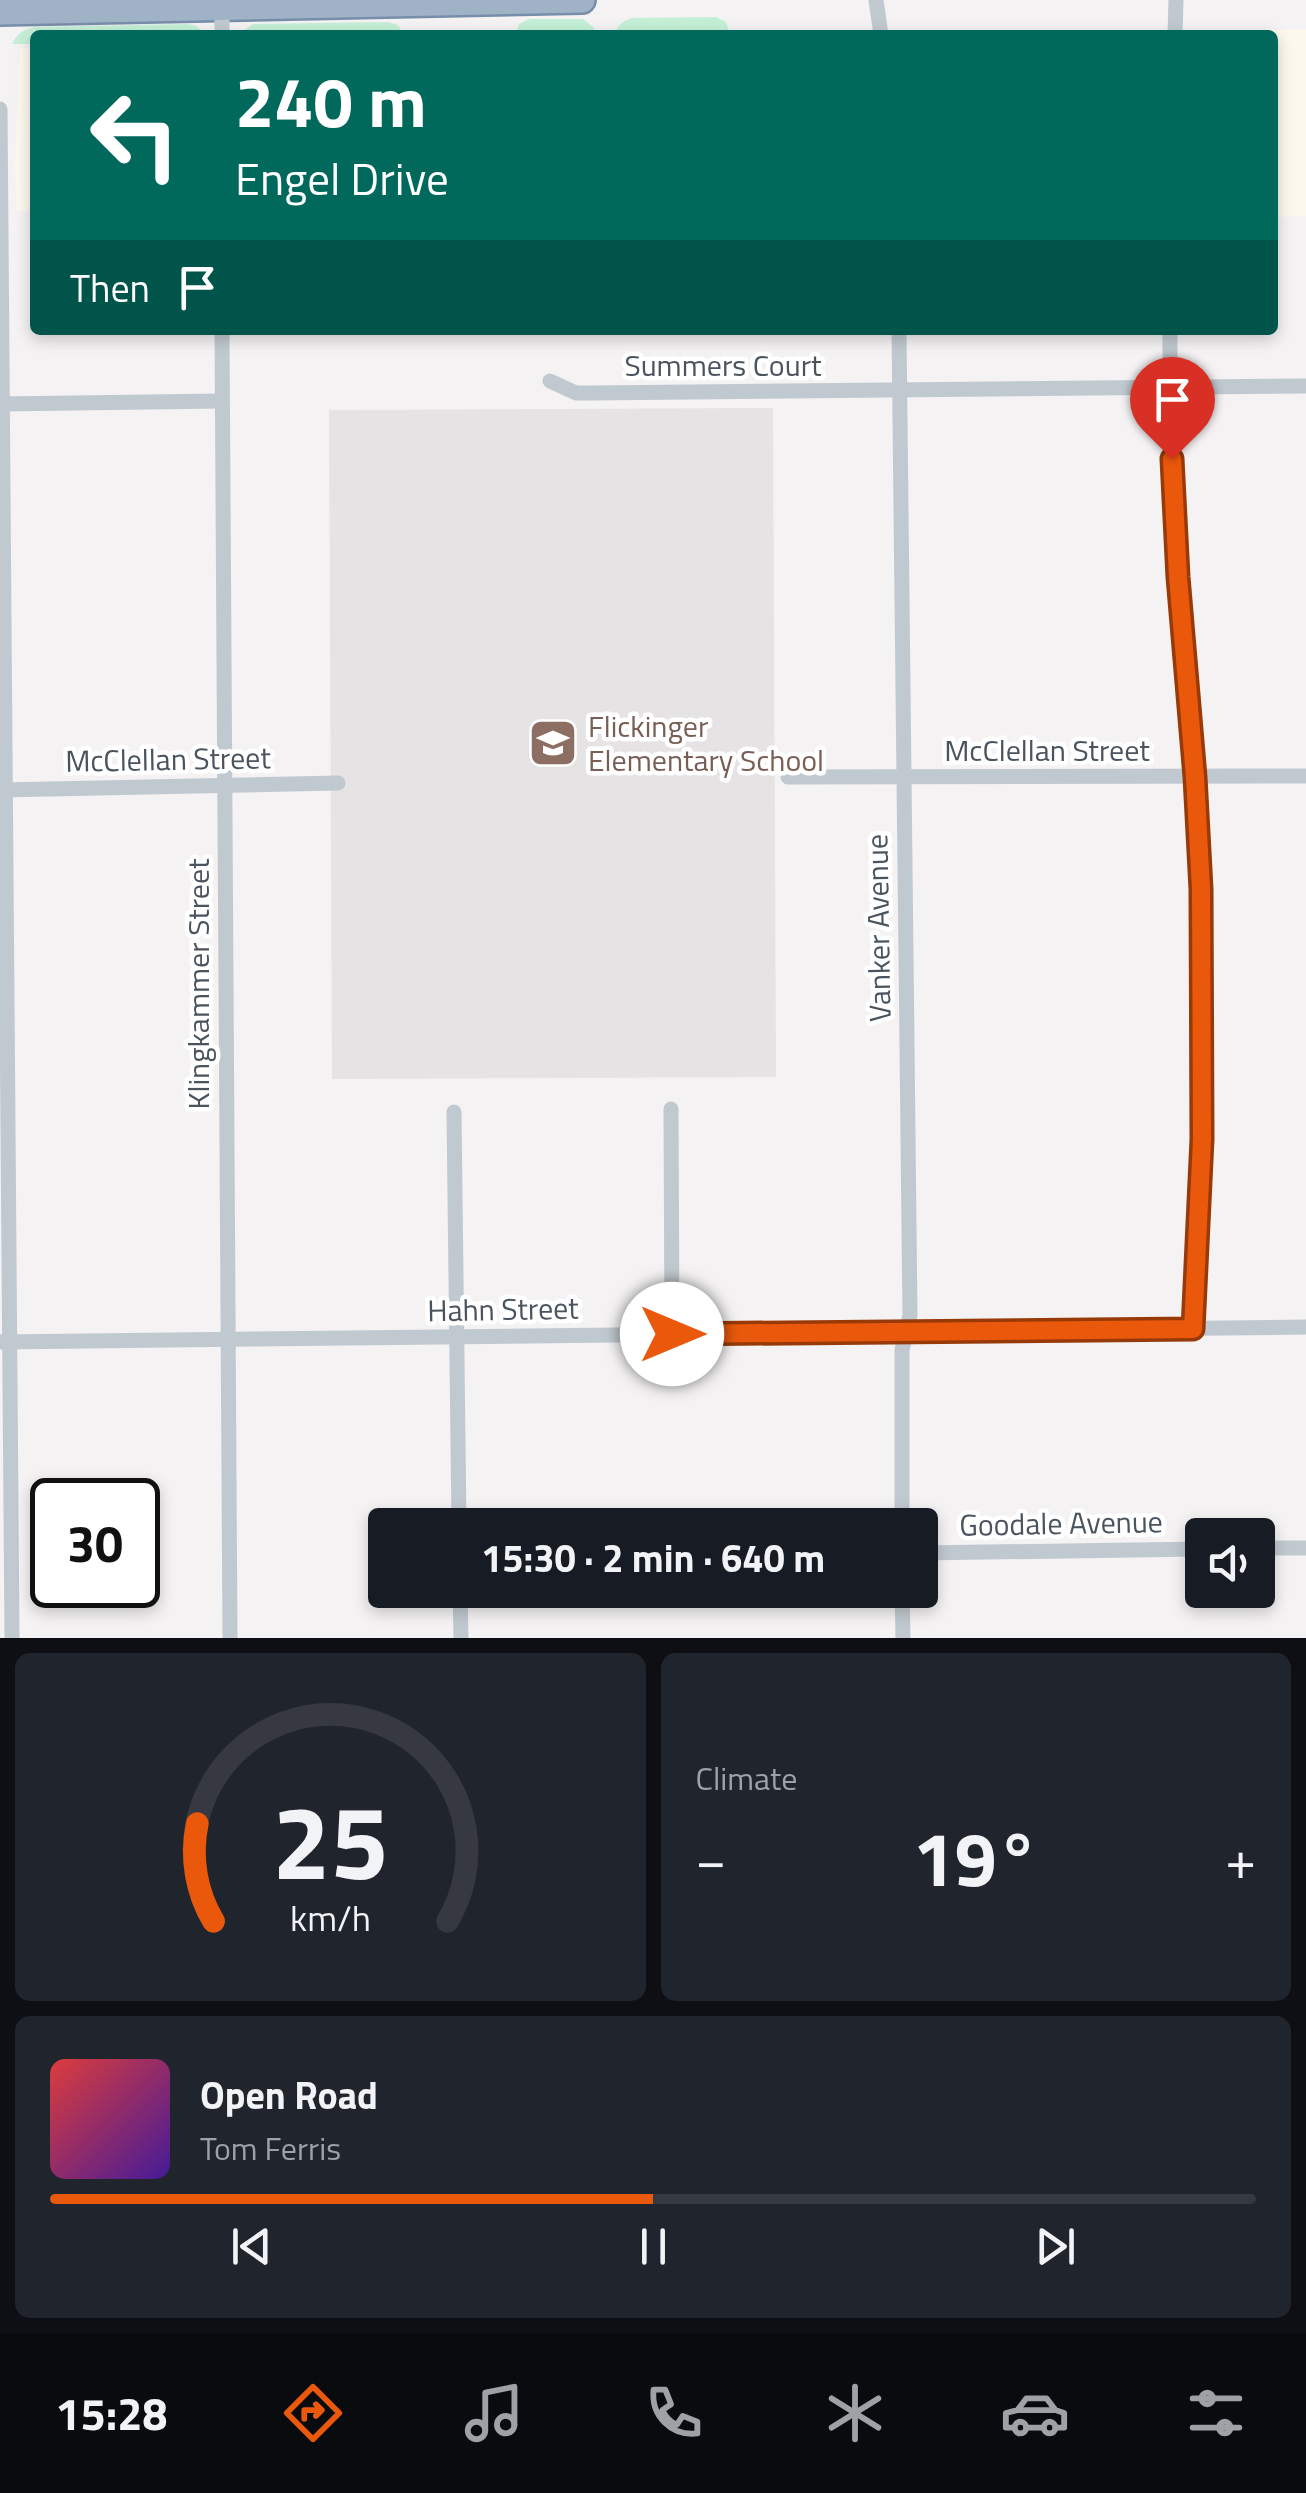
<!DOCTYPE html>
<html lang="en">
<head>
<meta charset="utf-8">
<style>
	:root { --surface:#171b24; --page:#20242c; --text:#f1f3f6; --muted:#9ea1a6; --line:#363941; --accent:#ea580c }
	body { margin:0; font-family:"Titillium Web",sans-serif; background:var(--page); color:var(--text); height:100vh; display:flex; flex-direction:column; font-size:38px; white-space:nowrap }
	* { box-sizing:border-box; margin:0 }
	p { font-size:32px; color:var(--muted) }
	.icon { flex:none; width:55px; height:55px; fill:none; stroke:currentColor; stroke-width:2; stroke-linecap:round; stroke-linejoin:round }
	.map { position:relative; height:1638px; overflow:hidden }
	.side { display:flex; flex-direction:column; gap:15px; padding:15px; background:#0d0f14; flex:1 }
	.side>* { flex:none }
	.hud { position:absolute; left:30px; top:30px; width:1248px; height:305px; border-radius:10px; box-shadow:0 5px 15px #0003; background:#00695c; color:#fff; overflow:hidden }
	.buttons { position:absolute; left:1185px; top:1518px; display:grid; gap:20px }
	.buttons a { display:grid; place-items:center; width:90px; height:90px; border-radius:10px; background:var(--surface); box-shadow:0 5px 15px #0003; font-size:50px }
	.speed { position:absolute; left:30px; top:1478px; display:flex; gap:20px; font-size:50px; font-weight:700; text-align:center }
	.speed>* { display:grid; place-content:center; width:130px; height:130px; border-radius:50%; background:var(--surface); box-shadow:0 5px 15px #0003; line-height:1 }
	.speed .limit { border:5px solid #111; border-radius:15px; background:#fff; color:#111 }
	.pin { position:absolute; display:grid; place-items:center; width:85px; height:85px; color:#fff; margin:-102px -42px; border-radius:50% 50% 50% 0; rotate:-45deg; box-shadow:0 0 10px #0007 }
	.pin .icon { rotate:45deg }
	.me { position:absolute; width:110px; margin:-55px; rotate:90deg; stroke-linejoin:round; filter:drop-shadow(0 0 8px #0008) }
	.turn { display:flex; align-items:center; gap:35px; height:210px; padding:0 40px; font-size:45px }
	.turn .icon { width:130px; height:130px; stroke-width:2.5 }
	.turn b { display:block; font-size:70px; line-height:85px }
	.then { display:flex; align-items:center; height:95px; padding:0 40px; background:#0003; gap:20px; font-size:38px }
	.big { font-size:75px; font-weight:700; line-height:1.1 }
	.side .widget { flex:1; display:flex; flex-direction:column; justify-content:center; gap:15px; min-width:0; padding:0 35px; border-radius:15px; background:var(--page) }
	.side .dial { align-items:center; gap:0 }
	.dial svg { height:260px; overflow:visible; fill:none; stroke:var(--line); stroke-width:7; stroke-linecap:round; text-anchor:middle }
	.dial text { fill:var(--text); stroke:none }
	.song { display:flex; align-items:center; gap:30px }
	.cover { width:120px; height:120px; border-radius:15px; background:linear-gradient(135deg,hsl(0 70% 55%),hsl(260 70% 35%)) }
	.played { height:10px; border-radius:5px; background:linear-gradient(90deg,var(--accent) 50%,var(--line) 50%) }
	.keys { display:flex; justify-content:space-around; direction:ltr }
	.heat { display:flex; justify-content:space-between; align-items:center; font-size:55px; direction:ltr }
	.side .tiles { flex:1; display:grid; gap:15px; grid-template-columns:1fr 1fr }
	.widget:last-child { grid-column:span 2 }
	.trip { position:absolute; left:368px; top:1508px; width:570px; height:100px; border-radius:10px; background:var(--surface); box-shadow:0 5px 15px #0003; font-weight:700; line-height:100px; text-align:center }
	.tabs { display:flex; height:160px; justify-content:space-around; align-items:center; background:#090b0e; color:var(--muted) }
	.tabs .icon { width:70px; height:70px }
	.tabs .selected { color:var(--accent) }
	.tabs b { font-size:45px; color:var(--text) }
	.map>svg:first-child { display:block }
	.commercial { fill:#fcf8ee }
	.education { fill:#e5e3e4 }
	.green { fill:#c4efd6 }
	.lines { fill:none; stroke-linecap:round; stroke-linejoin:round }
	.trunk-casing { stroke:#778eaa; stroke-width:30 }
	.minor { stroke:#c1c9d0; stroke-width:15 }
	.trunk { stroke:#a0b2c6; stroke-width:25 }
	.route-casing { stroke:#983908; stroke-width:25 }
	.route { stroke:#ea580c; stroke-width:18 }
	.labels { text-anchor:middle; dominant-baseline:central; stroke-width:9; stroke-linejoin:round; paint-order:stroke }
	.street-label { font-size:30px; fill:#4a545f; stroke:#fff }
	.education-label { font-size:30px; fill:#785e54; stroke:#fff; text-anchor:start }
</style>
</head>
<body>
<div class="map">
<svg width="1306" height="1638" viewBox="0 0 1306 1638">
	<rect width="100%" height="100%" fill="#f4f2f2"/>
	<g class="commercial">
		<path d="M1306,29V216L1273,217L1272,35H897Z"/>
		<path d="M20,49H35V211H17L15,166Z"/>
	</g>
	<path class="education" d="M773,408L776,1077L332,1079L329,410Z"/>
	<g class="green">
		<path d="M716,17L726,22L730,35H616C616,25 623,21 632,18Z"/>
		<path d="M529,19H583L594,28L596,35H516L519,24Z"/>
		<path d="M388,22L398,25L404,35H238L253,24Z"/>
		<path d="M188,24L196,26L207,35H35V44H12C17,33 24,29 36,27Z"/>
	</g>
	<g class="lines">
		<g class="trunk-casing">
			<path id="trunk" d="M0,12L582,0"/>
		</g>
		<g class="minor">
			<path d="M876,0L881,35"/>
			<path d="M222,6V35"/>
			<path d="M1175,35L1176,0"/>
			<path d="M0,109L12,1638"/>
			<path d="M222,330L230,1638"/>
			<path d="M899,330L910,1315L902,1350V1525"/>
			<path d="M1170,330V420L1178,577L1195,777L1201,889L1203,1109L1193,1329"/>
			<path d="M550,381L576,393H592L1306,386"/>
			<path d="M0,404L222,401"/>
			<path d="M788,777L1306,776"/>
			<path d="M0,790L338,783"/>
			<path d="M671,1109L672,1334"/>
			<path d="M454,1112L459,1525"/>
			<path d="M0,1342L1306,1327"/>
			<path d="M1258,1548H1306"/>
			<path d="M920,1553L1202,1549"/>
			<path d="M460,1590L461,1638"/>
			<path d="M902,1590L903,1638"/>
		</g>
		<use href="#trunk" class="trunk"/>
	</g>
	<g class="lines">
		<g class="route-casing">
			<path id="route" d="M672,1334L1193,1329L1202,1139L1201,889L1195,777L1178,577L1172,459"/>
		</g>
		<use href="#route" class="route"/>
	</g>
	<defs>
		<g id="school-square" transform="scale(2.5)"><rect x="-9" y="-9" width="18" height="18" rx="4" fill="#8d6e63" stroke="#fff"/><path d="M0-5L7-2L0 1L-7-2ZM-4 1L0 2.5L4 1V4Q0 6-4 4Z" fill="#fff"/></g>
	</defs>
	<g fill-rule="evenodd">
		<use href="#school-square" x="553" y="743"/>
	</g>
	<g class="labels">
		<g class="street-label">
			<text x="723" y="365">Summers Court</text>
			<text x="1047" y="750">McClellan Street</text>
			<text transform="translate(168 759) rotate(-1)">McClellan Street</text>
			<text transform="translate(878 928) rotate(-91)">Vanker Avenue</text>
			<text transform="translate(198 984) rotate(-90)">Klingkammer Street</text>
			<text transform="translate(503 1309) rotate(-1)">Hahn Street</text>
			<text transform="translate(1061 1523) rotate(-1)">Goodale Avenue</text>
		</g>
		<g class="education-label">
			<text x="588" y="726">Flickinger<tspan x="588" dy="34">Elementary School</tspan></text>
		</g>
	</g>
</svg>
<div class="buttons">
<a><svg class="icon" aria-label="sound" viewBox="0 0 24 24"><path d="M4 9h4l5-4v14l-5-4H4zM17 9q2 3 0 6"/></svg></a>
</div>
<div class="speed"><div class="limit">30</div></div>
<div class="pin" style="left:1172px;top:459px;background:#d93025"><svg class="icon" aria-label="arrive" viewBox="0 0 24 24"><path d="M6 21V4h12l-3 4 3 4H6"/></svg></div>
<svg class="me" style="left:672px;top:1334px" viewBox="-20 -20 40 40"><circle r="19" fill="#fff"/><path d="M0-13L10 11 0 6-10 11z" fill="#ea580c"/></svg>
<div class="trip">15:30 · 2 min · 640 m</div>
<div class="hud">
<div class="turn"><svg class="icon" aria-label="left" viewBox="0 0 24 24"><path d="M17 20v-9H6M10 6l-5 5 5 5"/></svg><div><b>240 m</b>Engel Drive</div></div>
<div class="then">Then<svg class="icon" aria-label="arrive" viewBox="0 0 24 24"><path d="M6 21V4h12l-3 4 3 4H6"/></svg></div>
</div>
</div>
<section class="side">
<div class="tiles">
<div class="widget dial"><svg viewBox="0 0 100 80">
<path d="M14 69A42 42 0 1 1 86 69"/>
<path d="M14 69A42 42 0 0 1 9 39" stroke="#ea580c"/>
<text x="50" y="56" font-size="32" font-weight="700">25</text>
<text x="50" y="72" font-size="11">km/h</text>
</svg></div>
<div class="widget"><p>Climate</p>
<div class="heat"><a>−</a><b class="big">19°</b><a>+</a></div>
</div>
<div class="widget">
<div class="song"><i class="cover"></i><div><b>Open Road</b><p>Tom Ferris</p></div></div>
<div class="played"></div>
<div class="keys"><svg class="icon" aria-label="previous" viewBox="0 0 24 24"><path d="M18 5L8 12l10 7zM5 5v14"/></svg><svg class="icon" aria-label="pause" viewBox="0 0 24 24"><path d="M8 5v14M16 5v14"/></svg><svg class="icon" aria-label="next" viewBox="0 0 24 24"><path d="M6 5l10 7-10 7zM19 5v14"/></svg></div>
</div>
</div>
</section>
<nav class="tabs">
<b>15:28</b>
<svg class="icon selected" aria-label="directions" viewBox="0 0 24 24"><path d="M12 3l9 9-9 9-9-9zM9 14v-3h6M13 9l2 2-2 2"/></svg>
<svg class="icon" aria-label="music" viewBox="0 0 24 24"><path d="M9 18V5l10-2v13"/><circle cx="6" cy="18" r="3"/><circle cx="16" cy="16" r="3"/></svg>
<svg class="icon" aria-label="phone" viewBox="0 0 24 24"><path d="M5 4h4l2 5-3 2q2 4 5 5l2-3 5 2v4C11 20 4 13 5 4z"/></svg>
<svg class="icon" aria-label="climate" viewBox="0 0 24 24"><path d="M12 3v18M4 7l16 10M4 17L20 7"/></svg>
<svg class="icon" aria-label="car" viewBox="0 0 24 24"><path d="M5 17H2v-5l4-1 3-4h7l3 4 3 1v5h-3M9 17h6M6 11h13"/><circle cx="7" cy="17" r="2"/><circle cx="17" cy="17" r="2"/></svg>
<svg class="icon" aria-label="filters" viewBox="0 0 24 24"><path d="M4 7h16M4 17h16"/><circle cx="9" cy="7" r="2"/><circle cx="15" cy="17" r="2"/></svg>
</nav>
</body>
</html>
